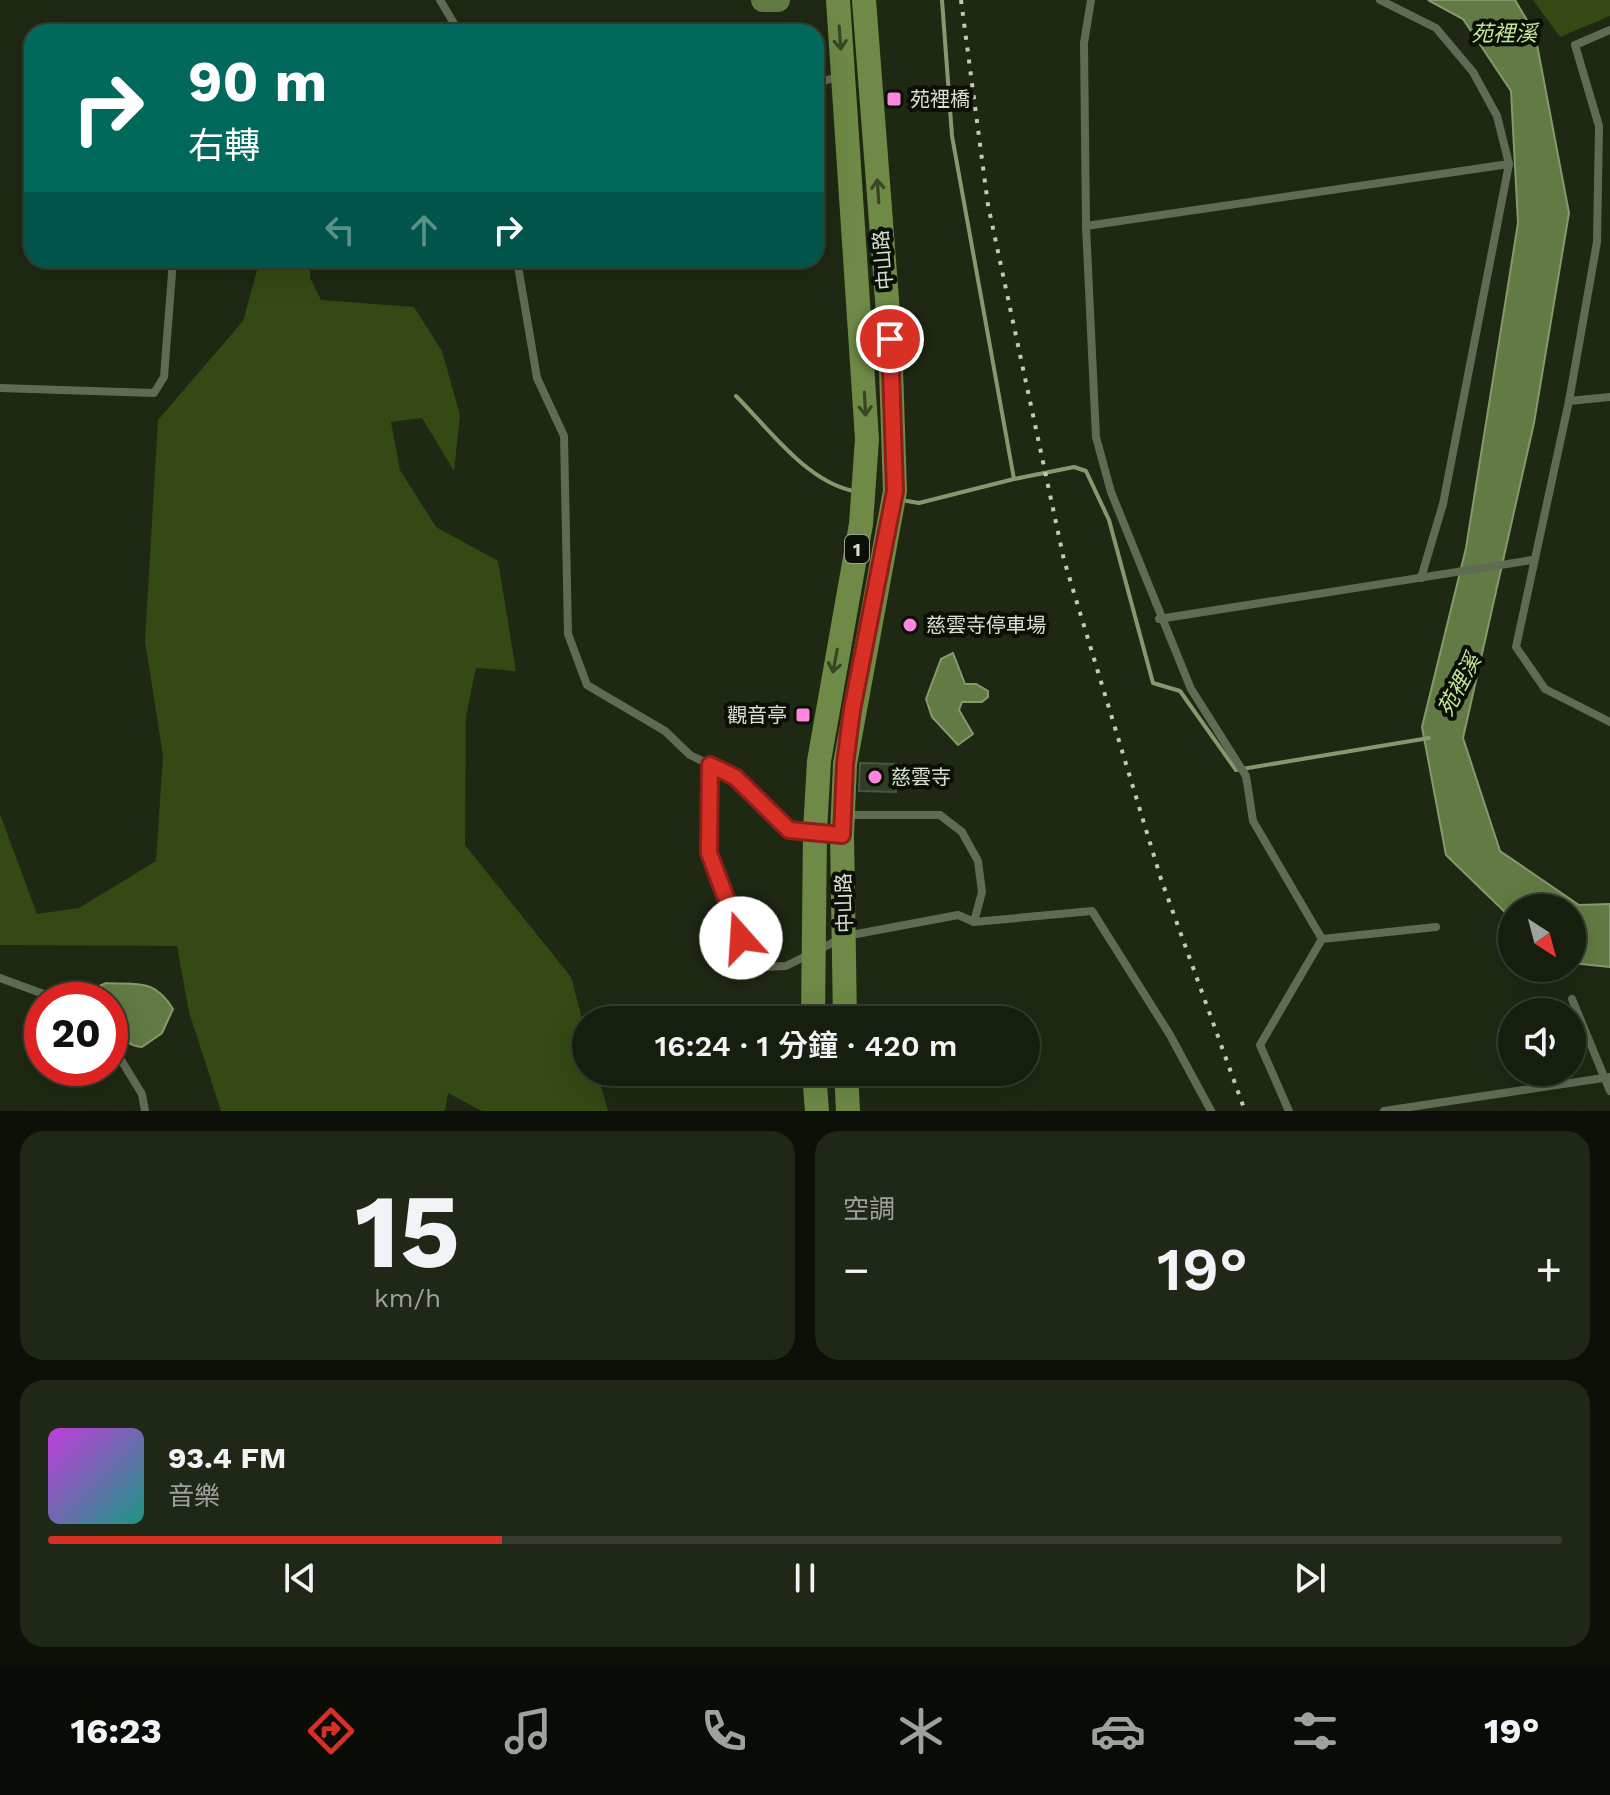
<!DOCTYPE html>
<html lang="zh-TW">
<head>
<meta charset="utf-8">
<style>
	:root { --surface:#161e0e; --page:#1f2717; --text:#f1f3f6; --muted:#9ea29e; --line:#353c2e; --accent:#d93025 }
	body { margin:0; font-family:"Work Sans","Noto Sans TC",sans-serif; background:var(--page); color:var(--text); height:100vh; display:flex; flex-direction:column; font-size:30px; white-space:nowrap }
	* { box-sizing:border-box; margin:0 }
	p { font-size:26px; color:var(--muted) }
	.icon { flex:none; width:44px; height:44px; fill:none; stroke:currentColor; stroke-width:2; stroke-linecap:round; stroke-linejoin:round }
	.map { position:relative; height:1111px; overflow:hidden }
	.panel { display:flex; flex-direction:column; gap:20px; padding:20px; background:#0c1008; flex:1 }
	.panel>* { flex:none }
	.guide { position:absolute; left:24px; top:24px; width:800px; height:244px; border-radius:24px; box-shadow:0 8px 32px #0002,0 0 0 2px var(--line); background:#00695c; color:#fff; overflow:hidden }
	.needle { width:52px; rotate:144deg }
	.controls { position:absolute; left:1498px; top:894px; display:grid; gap:16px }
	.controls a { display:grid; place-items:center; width:88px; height:88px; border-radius:50%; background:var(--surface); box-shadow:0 8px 32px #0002,0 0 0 2px var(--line); font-size:40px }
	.speed { position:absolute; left:24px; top:982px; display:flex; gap:16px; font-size:40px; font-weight:700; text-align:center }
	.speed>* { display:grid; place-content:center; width:104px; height:104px; border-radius:50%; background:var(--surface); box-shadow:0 8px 32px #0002,0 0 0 2px var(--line); line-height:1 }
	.speed .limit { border:12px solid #d22; background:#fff; color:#111 }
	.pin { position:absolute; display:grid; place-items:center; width:68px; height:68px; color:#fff; margin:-34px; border:4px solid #fff; border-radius:50%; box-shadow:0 2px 8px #0007 }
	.me { position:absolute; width:88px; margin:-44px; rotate:341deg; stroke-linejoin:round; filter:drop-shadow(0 0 6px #0008) }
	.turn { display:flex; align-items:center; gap:28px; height:168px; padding:0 32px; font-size:36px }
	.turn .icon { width:104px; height:104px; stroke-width:2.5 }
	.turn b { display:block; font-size:56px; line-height:68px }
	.lanes { display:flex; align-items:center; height:76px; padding:0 32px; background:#0003; justify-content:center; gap:40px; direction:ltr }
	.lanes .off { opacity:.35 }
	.big { font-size:60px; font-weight:600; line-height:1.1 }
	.panel .tile { flex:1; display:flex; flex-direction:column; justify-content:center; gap:12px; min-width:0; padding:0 28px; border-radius:24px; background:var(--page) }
	.panel .dial { align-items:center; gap:0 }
	.dial b { font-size:104px; line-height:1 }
	.song { display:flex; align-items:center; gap:24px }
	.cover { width:96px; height:96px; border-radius:12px; background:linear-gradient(135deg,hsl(290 70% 55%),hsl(170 70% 35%)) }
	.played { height:8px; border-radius:4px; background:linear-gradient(90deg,var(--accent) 30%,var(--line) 30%) }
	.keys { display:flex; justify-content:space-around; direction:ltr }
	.heat { display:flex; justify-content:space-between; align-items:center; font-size:44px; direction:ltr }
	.panel .tiles { flex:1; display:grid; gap:20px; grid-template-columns:1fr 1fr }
	.tile:last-child { grid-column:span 2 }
	.trip { position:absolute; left:572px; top:1006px; width:468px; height:80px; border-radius:40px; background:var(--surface); box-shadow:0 8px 32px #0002,0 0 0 2px var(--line); font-weight:600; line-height:80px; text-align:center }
	.tabs { display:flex; height:128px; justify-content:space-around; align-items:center; background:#090c06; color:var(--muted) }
	.tabs .icon { width:56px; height:56px }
	.tabs .selected { color:var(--accent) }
	.tabs b { font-size:36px; color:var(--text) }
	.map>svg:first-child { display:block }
	.green { fill:#344914 }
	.water { fill:#627a43; stroke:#86996e; stroke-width:2 }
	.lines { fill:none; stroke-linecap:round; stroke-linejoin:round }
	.stream { stroke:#86996e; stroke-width:4 }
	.river { stroke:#627a43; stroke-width:24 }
	.building { fill:#333d26; stroke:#4b563e; stroke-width:2 }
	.lane { stroke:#606b53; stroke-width:8 }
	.primary { stroke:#6e8a46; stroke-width:24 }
	.rail { stroke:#c3cabb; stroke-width:4; stroke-dasharray:4 8; stroke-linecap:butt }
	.oneway { stroke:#384623 }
	.route-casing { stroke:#8d1f18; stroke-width:20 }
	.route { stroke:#d93025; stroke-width:14 }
	.poi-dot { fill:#ff85df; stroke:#0b0f06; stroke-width:3 }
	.labels { text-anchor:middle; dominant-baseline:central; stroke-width:8; stroke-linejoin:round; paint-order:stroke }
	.shield { fill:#0b0f06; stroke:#9ba195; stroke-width:2 }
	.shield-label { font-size:18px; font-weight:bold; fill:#d9e0d2 }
	.poi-label { font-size:20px; fill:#d9e0d2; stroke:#0b0f06; text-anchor:start }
	.street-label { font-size:20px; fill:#d9e0d2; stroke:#0b0f06 }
	.water-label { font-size:22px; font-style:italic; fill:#c3e896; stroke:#0b0f06 }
</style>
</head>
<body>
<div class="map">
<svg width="1610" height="1111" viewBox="0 0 1610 1111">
	<rect width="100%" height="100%" fill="#1e2812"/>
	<g class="green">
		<path d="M1533,0H1610V16L1560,37Z"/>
		<path d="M260,260H310V278L321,300L414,307L442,351L460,415L454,471L422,418L391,422L400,470L436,527L498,561L516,671L476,668L466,716L465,845L571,977L586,1033V1072H597L608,1111H482L448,1093L445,1111H221L189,1012L177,946L0,945V814L37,914L79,908L156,861L163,756L145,641L158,420L243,321Z"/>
	</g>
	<g class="water">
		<path d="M1428,0H1515L1535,34L1569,213L1534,423L1463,738L1500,851L1579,905L1610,904V967L1572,963V908H1512V919L1446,855L1422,727L1466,548L1518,223L1511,91L1463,19Z"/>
		<path d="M953,653L965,684H976L988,691V697L982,702H962L959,710L973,734L958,745L932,717L926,699L941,659Z"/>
		<path d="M106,983C138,985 154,978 173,1009L162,1033L142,1047C118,1045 110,1020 110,1000L90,999L97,987Z"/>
	</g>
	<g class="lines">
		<g class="stream">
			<path d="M736,396C769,429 806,481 853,491"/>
			<path d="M1014,479L1074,467L1086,471L1109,520L1153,683L1180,691L1236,770L1429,738"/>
			<path d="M901,500L919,503L1014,479L952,136L942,0"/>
		</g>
		<path class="river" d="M763,0H778"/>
	</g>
	<path class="building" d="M860,763L897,764L896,792L859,791Z"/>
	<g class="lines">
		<g class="lane">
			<path d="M440,0L459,32"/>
			<path d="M1091,0L1084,43L1086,226L1096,437L1111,492L1191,689L1246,776L1253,821L1322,939L1260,1045L1289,1111"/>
			<path d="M1380,0L1436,28L1473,72L1497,116L1509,164L1443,504L1421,578"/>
			<path d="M1610,30L1575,45L1599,126L1597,242L1569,401L1516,647L1545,689L1610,722"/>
			<path d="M816,83L838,77"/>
			<path d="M1086,226L1509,164"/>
			<path d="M517,260L537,378L564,436L568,634L587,685L665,731L690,755L735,777L789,830L841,835"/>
			<path d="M0,388L154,393L164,377L173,260"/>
			<path d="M1569,401L1610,397"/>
			<path d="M1159,619L1532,560"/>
			<path d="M710,765L709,853L747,957L760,967L786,966L846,936L958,915L974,922L1092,911L1170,1035L1211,1111"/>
			<path d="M844,815H940L962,832L978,861L982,892L974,922"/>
			<path d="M1322,939L1436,927"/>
			<path d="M0,978L60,1000"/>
			<path d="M1572,999L1610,1091"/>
			<path d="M110,1042L142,1094L145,1111"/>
			<path d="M1384,1111L1610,1077"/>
		</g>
		<g class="primary">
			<path d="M813,1020L815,831L819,761L861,524L867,439L838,0"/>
			<path d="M845,1020L842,835L845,764L895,491L890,339L864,0"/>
			<path d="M814,1072L817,1111"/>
			<path d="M846,1072L848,1111"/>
		</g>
		<path class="rail" d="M961,0L988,205L1064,560L1161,879L1245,1111"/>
	</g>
	<defs><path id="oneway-shaft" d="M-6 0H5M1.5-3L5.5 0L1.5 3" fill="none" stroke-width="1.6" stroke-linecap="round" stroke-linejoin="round" transform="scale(2)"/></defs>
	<g class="oneway">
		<use href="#oneway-shaft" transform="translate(840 38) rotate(86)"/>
		<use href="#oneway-shaft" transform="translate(878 191) rotate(-94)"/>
		<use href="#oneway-shaft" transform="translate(865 404) rotate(87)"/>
		<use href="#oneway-shaft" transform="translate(835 661) rotate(101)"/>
	</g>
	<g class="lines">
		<g class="route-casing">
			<path id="route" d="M741,938L709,853L710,765L735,777L789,830L842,835L845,764L852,710L895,491L890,339"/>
		</g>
		<use href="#route" class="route"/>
	</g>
	<g class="poi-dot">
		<rect x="886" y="91" width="16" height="16" rx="4"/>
		<circle cx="910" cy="625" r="8"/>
		<rect x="795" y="707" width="16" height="16" rx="4"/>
		<circle cx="875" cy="777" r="8"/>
	</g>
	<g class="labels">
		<rect class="shield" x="845" y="535" width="24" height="28" rx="6"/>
		<g class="shield-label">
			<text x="857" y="549">1</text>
		</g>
		<g class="poi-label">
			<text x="910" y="99">苑裡橋</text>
			<text x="926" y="625">慈雲寺停車場</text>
			<text x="787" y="715" text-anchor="end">觀音亭</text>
			<text x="891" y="777">慈雲寺</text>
		</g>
		<g class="street-label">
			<text transform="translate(883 260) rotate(-95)">中山路</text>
			<text transform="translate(844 903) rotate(-92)">中山路</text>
		</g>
		<g class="water-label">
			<text x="1504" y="33">苑裡溪</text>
			<text transform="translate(1459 685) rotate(-62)">苑裡溪</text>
		</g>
	</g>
</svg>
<div class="controls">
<a><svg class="needle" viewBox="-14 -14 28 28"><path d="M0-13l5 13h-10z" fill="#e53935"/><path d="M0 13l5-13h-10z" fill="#9ea29e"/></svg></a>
<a><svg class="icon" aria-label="sound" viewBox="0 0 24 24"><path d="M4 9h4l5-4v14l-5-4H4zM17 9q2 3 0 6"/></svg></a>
</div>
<div class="speed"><div class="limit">20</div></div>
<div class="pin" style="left:890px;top:339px;background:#d93025"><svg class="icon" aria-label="arrive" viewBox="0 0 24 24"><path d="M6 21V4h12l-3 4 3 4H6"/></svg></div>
<svg class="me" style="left:741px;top:938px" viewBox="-20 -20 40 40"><circle r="19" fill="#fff"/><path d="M0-13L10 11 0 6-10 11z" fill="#d93025"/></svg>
<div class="trip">16:24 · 1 分鐘 · 420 m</div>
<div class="guide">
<div class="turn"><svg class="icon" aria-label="right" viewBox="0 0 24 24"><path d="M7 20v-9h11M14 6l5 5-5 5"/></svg><div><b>90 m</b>右轉</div></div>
<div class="lanes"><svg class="icon off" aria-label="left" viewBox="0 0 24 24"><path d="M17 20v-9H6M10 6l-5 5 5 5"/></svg><svg class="icon off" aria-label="ahead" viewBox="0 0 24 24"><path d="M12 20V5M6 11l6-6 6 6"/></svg><svg class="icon" aria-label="right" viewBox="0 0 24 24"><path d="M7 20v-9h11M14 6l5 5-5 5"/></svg></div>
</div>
</div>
<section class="panel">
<div class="tiles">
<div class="tile dial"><b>15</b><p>km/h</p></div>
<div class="tile"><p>空調</p>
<div class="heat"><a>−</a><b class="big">19°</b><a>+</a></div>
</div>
<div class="tile">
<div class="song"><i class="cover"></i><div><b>93.4 FM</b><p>音樂</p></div></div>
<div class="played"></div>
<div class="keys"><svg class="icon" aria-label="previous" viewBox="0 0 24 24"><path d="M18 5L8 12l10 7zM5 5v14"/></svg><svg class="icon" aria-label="pause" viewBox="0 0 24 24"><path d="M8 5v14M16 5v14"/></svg><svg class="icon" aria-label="next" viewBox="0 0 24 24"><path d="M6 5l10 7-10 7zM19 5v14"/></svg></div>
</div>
</div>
</section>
<nav class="tabs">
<b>16:23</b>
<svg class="icon selected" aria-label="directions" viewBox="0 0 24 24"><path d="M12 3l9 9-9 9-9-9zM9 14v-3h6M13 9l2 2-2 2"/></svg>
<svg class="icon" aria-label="music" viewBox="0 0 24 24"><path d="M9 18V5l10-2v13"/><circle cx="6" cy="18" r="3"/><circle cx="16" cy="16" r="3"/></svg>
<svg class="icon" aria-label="phone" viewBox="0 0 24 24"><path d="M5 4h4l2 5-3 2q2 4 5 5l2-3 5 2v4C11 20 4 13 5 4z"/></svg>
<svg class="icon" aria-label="climate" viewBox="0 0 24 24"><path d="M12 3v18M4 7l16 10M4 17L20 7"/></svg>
<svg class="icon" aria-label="car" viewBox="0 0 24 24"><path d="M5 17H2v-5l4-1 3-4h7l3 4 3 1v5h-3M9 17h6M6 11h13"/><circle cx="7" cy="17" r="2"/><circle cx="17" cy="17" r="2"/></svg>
<svg class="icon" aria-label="filters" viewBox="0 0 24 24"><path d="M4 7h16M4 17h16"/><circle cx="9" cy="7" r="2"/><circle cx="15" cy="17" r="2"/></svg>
<b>19°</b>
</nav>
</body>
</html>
